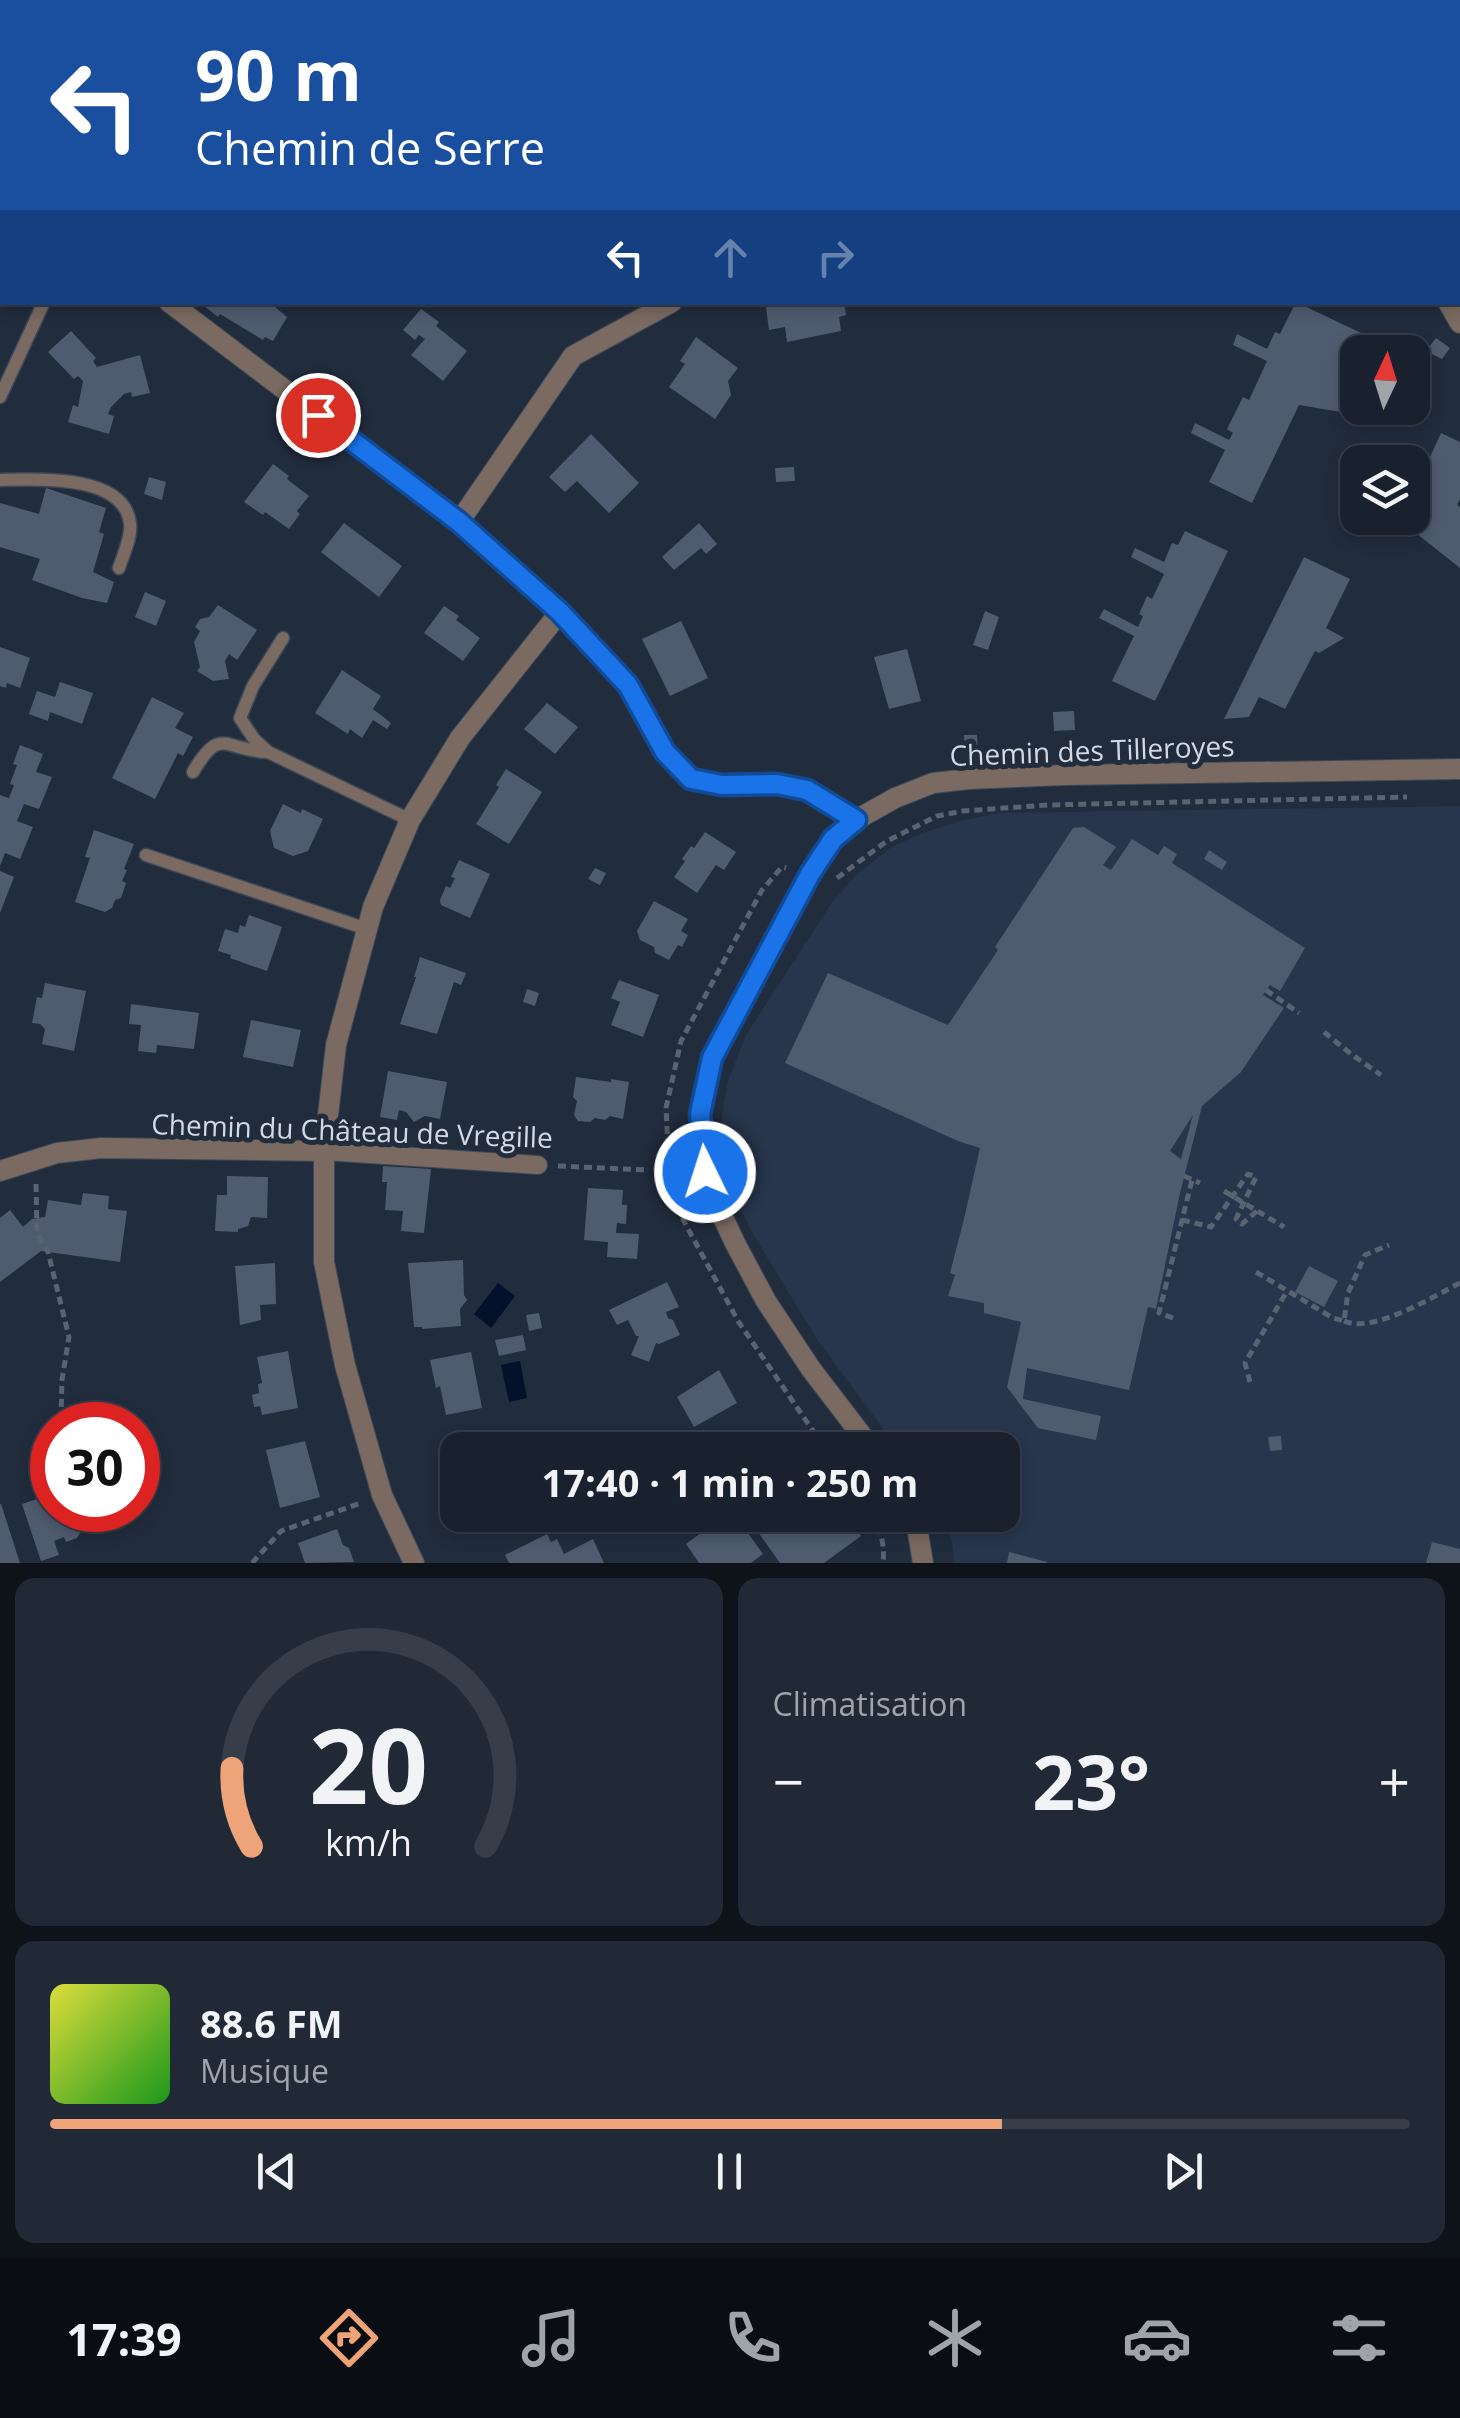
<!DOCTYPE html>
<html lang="fr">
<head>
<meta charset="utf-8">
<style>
	:root { --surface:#19212e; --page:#222936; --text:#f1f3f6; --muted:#9fa3aa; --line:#373e4a; --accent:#efa378 }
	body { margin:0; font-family:"Open Sans",sans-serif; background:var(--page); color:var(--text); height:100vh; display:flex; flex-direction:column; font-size:38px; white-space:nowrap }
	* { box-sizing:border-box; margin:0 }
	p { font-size:32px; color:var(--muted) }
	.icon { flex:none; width:55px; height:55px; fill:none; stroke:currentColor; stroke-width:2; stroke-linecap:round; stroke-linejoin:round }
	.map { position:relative; height:1563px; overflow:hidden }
	.drawer { display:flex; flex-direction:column; gap:15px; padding:15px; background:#0e1219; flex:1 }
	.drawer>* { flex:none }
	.hud { position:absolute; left:0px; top:0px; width:1460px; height:305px; box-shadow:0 5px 15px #0003,0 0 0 2px var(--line); background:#1a4fa0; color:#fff; overflow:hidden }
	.needle { width:65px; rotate:4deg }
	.tools { position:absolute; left:1340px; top:335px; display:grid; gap:20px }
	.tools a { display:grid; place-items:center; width:90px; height:90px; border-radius:20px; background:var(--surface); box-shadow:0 5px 15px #0003,0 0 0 2px var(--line); font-size:50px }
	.speed { position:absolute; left:30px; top:1402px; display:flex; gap:20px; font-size:50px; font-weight:700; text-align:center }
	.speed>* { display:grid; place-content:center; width:130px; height:130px; border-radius:50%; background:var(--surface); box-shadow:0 5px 15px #0003,0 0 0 2px var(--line); line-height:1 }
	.speed .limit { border:15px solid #d22; background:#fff; color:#111 }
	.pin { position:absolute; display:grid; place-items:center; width:85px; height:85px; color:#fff; margin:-42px; border:5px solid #fff; border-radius:50%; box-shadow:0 2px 10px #0007 }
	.me { position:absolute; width:110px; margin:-55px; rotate:356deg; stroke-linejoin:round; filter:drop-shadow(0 0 8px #0008) }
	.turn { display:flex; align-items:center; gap:35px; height:210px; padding:0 30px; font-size:45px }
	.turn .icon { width:130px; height:130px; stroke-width:2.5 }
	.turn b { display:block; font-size:70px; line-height:85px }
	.lanes { display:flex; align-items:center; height:95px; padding:0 30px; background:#0003; justify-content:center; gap:50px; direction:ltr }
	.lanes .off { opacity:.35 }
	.big { font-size:75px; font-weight:700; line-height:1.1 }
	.drawer .widget { flex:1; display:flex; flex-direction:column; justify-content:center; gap:15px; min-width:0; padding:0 35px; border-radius:20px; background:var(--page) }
	.drawer .dial { align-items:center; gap:0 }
	.dial svg { height:260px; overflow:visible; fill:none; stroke:var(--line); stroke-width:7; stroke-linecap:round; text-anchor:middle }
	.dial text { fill:var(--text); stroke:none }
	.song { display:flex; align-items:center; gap:30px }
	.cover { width:120px; height:120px; border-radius:15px; background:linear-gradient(135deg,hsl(60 70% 55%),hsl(120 70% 35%)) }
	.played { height:10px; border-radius:5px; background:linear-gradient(90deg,var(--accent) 70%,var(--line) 70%) }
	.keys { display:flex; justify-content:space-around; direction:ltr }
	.heat { display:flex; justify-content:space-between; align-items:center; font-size:55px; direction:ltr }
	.drawer .tiles { flex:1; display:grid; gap:15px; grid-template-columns:1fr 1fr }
	.widget:last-child { grid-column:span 2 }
	.trip { position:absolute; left:440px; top:1432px; width:580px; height:100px; border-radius:20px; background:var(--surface); box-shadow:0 5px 15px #0003,0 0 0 2px var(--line); font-weight:700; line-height:100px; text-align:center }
	.tab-bar { display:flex; height:160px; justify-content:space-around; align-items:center; background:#0a0d12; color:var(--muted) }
	.tab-bar .icon { width:70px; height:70px }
	.tab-bar .active { color:var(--accent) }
	.tab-bar b { font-size:45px; color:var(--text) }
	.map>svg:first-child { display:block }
	.built { fill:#27364d }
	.green { fill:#5e4132 }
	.water { fill:#03112a }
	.building { fill:#4f5c6f; fill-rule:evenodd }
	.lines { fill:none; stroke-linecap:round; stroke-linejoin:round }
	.service-casing { stroke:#3d4858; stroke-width:15 }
	.pedestrian-casing { stroke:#3d4858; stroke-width:20 }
	.minor-casing { stroke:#3d4858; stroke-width:22 }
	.path { stroke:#596372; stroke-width:5; stroke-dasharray:8 5; stroke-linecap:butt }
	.service { stroke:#7a6a61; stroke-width:12 }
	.pedestrian { stroke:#7a6a61; stroke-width:18 }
	.minor { stroke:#7a6a61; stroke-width:20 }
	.route-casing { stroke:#114b97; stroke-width:25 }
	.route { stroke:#1a73e8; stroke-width:18 }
	.labels { text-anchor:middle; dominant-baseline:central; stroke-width:10; stroke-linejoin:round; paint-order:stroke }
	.street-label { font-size:28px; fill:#d3dae5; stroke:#212c3d }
</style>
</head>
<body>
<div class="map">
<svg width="1460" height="1563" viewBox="0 0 1460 1563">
	<rect width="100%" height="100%" fill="#212c3d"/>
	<path class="built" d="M1460,806V1563H954L952,1541L940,1515H1002V1450H899L818,1341L753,1234L735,1198L725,1164L721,1120L728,1081L746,1035L831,904L854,877L890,848L925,832L964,820L1000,813Z"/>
	<path class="green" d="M1253,0H1460V283L1458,277V2H1254Z"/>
	<g class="water">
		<path d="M498,1283L515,1296L491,1328L474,1314Z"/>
		<path d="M520,1361L527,1398L509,1402L501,1365Z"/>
	</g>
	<g class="building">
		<path d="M199,302H269L287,317L273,341L265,337L263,340L220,314L218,317Z"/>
		<path d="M784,302H844L846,315L839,317L841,331L787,342L785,327L769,330L766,307L781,305V303Z"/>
		<path d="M1296,302L1380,342L1375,352H1358V390L1347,413L1299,405L1252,503L1209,482L1225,450L1191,433L1195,423L1229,440L1233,433L1227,429L1243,397L1249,400L1267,361L1233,345L1237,334L1267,349L1275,332L1280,334Z"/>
		<path d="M421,309L439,322L436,326L467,351L443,381L411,355L425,339L419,335L415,340L403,330Z"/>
		<path d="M71,331L96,358L93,361L97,367L140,355L150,393L132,397L131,392L124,394L111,407L108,414L114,416L109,434L68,422L73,405L78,407L83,381L78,376L74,379L48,352Z"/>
		<path d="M696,337L738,368L728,381L731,395L715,419L669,387L685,364L680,361Z"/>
		<path d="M1436,338L1450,348L1442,359L1426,351Z"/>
		<path d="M1441,433L1460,442V499L1457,505L1460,507V568L1397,518H1412V487L1421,477Z"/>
		<path d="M591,434L639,483L609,513L577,481L565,492L549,477Z"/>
		<path d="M273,464L289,476L287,479L309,496L297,511L300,514L289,529L265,512L263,515L244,502Z"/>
		<path d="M794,467L795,481L776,482L775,468Z"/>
		<path d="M149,477L166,482L162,500L144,494Z"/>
		<path d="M46,488L106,508L99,532L104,534L93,572L114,582L107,603L82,598L32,580L40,559L0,547V503L39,514Z"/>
		<path d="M344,523L402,566L379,597L321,552Z"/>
		<path d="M699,523L717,544L706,554L701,548L674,570L662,557Z"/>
		<path d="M1185,531L1228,551L1155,701L1112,681L1134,636L1099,618L1104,609L1138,627L1143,616L1139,614L1147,596L1152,599L1164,574L1131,557L1135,548L1164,562L1172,543L1178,545Z"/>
		<path d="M1304,557L1350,579L1326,628L1344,638L1319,653L1315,651L1285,709L1259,697L1249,717L1224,719Z"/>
		<path d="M145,592L166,601L156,626L135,617Z"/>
		<path d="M218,605L257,630L237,660L229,654L225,661L229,679L213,681L197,671L200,667L194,642L200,631L195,627L200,619L209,617Z"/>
		<path d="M444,606L459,616L456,620L480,638L463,661L424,633Z"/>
		<path d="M985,611L999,617L988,650L973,645Z"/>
		<path d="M681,621L708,678L670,696L642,639Z"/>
		<path d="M0,647L30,658L20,688L7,683L6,688L0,686Z"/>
		<path d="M907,649L921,701L889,709L874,657Z"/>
		<path d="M342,670L381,696L373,709L391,723L387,729L373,720L362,738L350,729L348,734L315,713Z"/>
		<path d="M60,682L93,693L82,724L50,712L48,721L29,714L37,691L55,697Z"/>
		<path d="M152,697L184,713L175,728L193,737L183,756L178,753L155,799L112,778Z"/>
		<path d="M547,703L578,727L555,754L524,729Z"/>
		<path d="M1074,711L1075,730L1054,731L1053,712Z"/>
		<path d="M964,735H977L978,753L965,752Z"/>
		<path d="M20,745L43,754L36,772L52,777L39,809L24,804L17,821L33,827L20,859L5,853L0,866V795L9,798L14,785L10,784L17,765L13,764Z"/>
		<path d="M506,769L542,792L509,844L476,824L499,787L496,785Z"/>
		<path d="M283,804L301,813L302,809L323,819L308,851L293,856L274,848L270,831Z"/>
		<path d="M1084,827L1116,847L1103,865L1111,870L1132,839L1158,855L1164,846L1177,854L1172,863L1305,948L1280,991L1270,985L1263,995L1284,1008L1241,1072L1202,1106L1180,1193L1156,1309L1148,1307L1129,1390L1027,1368L1023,1399L1101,1416L1096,1440L1038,1428L1007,1387L1021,1322L984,1313V1303L948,1296L955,1275L950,1273L964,1219L980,1148L958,1141L785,1063L828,973L948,1025L998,950L995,947L1073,828ZM1193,1115L1181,1159L1170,1151Z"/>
		<path d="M94,830L134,844L124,869L127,870L122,881L126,883L121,898L115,900L112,908L105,912L75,902L90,858L85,857Z"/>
		<path d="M705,832L736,852L724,870L716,865L697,893L674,877L685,861L682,859L691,846L694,848Z"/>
		<path d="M1209,850L1227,862L1222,870L1204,859Z"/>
		<path d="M459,860L490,874L470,918L441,905L440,900L446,886L450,888L455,878L451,877Z"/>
		<path d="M595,868L606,873L600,885L588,879Z"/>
		<path d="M0,871L14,877L0,913Z"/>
		<path d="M654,901L688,919L681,931L688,935L682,947L678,945L669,960L655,953L654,947L640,940L637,931Z"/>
		<path d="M249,915L282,927L267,971L230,958L231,955L218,951L225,929L238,933L240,925L245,927Z"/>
		<path d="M420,957L466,973L461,985L454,982L437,1034L400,1024L416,977H414Z"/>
		<path d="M619,980L659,995L643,1037L611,1025L620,1002L611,998Z"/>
		<path d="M45,983L86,991L74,1051L42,1044L45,1029L40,1024L32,1023L37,997L42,998Z"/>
		<path d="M527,989L539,993L535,1006L523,1002Z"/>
		<path d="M131,1004L199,1013L194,1049L157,1045L156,1053L138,1051L141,1025L129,1024Z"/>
		<path d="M251,1020L301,1030L293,1067L243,1057Z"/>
		<path d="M388,1071L447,1082L440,1119L425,1116L414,1122L406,1112L399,1110L397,1120L380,1117Z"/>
		<path d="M576,1077L611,1082V1079L629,1082L623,1119L610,1116L605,1120L595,1118L590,1122L578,1121L574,1115L577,1101L573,1097Z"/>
		<path d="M383,1166L431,1169L424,1233L401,1231L403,1211L385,1210L387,1182H382Z"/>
		<path d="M227,1176L268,1177L267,1218L251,1217L248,1226L238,1229V1232L215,1231L217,1195H227Z"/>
		<path d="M588,1188L623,1190L622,1205H627L626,1224L617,1223L616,1233L639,1234L637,1259L607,1257L608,1242L584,1240Z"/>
		<path d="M83,1193L109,1196L108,1209L127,1211L120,1262L41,1251L0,1282V1218L10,1210L23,1227L32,1219L45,1217L48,1200L81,1205Z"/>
		<path d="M463,1260L464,1295L467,1300L460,1309L461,1326L422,1329V1327H414L408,1263Z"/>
		<path d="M275,1263L276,1304L260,1305L261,1320L240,1325L235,1266Z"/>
		<path d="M1309,1266L1338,1281L1324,1307L1295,1292Z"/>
		<path d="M667,1282L679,1307L666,1312L668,1318L673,1320L680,1335L659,1344L656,1343L649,1362L631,1355L639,1336H636L628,1320L617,1325L609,1310Z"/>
		<path d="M539,1313L542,1328L529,1331L526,1315Z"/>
		<path d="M523,1335L526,1350L499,1356L495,1340Z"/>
		<path d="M288,1351L298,1408L262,1415L260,1406L254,1407L252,1395L259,1393L258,1384L262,1383L257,1357Z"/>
		<path d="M471,1352L482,1408L446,1415L440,1386L436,1388L430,1360Z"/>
		<path d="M719,1370L737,1403L694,1427L677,1397Z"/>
		<path d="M1281,1436L1282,1450L1270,1451L1268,1437Z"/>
		<path d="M305,1441L320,1497L280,1508L266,1450Z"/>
		<path d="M52,1494V1510H77L83,1528L77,1538L66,1542L64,1537L54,1541L59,1555L41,1561L22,1504Z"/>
		<path d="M0,1504H1L20,1563H0Z"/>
		<path d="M725,1515H735L763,1554L751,1563H699L686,1544Z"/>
		<path d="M746,1515H845L861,1536L824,1563H780Z"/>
		<path d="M337,1529L343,1545L349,1548L354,1562L305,1563L298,1543Z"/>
		<path d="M547,1534L551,1542L557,1539L564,1554L593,1539L604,1563H509L505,1555Z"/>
		<path d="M1432,1542L1460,1549V1563H1426Z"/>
		<path d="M1009,1552L1047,1562V1563H1007Z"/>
	</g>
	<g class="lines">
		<g class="service-casing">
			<g id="service">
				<path d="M0,397L44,302"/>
				<path d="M0,480C36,479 124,474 130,523C132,537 123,555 119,568"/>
				<path d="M283,638L253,686L240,718L254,739L268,752L410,820"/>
				<path d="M193,772C221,724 225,751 268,752"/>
				<path d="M146,855L367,929"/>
			</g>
		</g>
		<g class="pedestrian-casing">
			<g id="pedestrian">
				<path d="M324,1151L538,1165"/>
				<path d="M670,1171L705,1172"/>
			</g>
		</g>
		<g class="minor-casing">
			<g id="minor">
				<path d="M1234,0L1236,2"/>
				<path d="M0,177L2,179"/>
				<path d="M169,302L459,522L560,612L629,685L665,752L691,779L722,785L777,784L807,791L856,820"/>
				<path d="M1448,302L1460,323"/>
				<path d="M459,522L573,356L672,302"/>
				<path d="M0,1171L57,1153L101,1148L324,1151"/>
				<path d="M873,1450L811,1369L766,1301L735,1243L712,1194L705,1172L700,1114L711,1058L810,874L833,839L856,820L895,798L933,783L969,779L1065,775L1460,769"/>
				<path d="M915,1515L923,1563"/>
				<path d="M414,1563L382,1495L345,1365L324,1262V1151L336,1045L373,907L410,820L460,738L560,612"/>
			</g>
		</g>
		<g class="path">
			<path d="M837,878L887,841L937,816L963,811L1048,805L1407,797"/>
			<path d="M1266,990L1299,1013"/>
			<path d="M1324,1032L1351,1054L1381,1075"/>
			<path d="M668,1147L666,1108L681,1041L762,890L782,867L786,868"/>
			<path d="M558,1166L647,1170"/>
			<path d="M1184,1176L1200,1183"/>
			<path d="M36,1184L37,1233L48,1252L69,1337L62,1380L61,1415"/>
			<path d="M1224,1191L1284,1227"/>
			<path d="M675,1193L680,1214L738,1321L826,1450"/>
			<path d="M1182,1220L1211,1227L1248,1174L1256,1177L1236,1219L1242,1224L1257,1211"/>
			<path d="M1256,1272L1333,1318L1344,1321L1348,1293L1365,1255L1389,1245"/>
			<path d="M1173,1318L1159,1313L1192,1180"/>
			<path d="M1344,1321C1373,1334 1432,1297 1460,1283"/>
			<path d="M1250,1382L1245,1363L1287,1291"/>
			<path d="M871,1515C881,1528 885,1547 883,1563"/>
			<path d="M252,1563L281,1531L361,1503"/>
		</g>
		<use href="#service" class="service"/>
		<use href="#pedestrian" class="pedestrian"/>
		<use href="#minor" class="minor"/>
	</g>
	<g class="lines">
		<g class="route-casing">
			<path id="route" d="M318,415L459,522L560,612L628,685L665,752L691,779L722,785L777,784L807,790L856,820L833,839L810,874L712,1058L700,1114L705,1172"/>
		</g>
		<use href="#route" class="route"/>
	</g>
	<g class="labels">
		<g class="street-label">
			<text transform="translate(1092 750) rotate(-2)">Chemin des Tilleroyes</text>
			<text transform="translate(352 1130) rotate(2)">Chemin du Château de Vregille</text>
		</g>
	</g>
</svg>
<div class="tools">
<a><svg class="needle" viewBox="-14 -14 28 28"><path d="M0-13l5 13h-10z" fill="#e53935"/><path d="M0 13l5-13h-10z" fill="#9fa3aa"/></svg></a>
<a><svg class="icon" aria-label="layers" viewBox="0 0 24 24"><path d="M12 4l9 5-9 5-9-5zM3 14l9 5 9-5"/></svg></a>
</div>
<div class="speed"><div class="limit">30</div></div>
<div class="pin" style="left:318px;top:415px;background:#d93025"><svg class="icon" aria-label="arrive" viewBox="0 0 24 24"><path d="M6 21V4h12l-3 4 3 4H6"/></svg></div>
<svg class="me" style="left:705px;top:1172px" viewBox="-20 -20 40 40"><circle r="17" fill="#1a73e8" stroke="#fff" stroke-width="3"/><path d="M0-11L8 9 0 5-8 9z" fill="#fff"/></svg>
<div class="trip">17:40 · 1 min · 250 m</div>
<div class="hud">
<div class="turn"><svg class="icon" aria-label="left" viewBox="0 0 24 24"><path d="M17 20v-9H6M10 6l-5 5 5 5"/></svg><div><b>90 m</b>Chemin de Serre</div></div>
<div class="lanes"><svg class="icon" aria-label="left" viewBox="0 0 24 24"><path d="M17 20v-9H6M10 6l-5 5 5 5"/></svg><svg class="icon off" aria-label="ahead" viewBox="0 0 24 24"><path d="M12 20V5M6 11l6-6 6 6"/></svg><svg class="icon off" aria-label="right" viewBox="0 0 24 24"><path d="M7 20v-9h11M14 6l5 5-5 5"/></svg></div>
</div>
</div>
<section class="drawer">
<div class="tiles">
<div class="widget dial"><svg viewBox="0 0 100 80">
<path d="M14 69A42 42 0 1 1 86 69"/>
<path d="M14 69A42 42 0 0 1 8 45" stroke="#efa378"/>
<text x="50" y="56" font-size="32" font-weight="700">20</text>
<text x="50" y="72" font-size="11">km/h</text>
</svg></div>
<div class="widget"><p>Climatisation</p>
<div class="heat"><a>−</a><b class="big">23°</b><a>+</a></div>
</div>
<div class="widget">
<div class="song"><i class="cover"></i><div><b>88.6 FM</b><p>Musique</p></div></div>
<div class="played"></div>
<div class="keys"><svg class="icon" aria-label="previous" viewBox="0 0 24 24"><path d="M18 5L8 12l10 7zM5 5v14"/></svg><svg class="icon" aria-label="pause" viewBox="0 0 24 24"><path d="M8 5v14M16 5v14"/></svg><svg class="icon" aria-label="next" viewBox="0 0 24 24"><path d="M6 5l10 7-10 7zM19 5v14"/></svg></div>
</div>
</div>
</section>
<nav class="tab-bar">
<b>17:39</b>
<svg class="icon active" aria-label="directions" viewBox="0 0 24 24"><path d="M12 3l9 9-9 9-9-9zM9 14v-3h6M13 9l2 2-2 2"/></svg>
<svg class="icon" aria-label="music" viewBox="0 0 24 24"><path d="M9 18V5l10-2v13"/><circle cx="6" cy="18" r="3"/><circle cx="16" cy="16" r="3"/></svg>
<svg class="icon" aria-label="phone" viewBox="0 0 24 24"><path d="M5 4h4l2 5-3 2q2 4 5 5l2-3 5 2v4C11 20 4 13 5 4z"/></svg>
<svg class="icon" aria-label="climate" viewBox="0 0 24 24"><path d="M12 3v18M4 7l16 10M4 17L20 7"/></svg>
<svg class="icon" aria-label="car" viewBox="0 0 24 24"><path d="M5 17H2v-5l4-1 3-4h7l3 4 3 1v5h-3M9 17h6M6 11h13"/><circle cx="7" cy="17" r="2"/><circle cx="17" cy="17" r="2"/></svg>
<svg class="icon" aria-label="filters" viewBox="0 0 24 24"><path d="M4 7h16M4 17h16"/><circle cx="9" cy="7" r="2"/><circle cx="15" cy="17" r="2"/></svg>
</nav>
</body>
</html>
